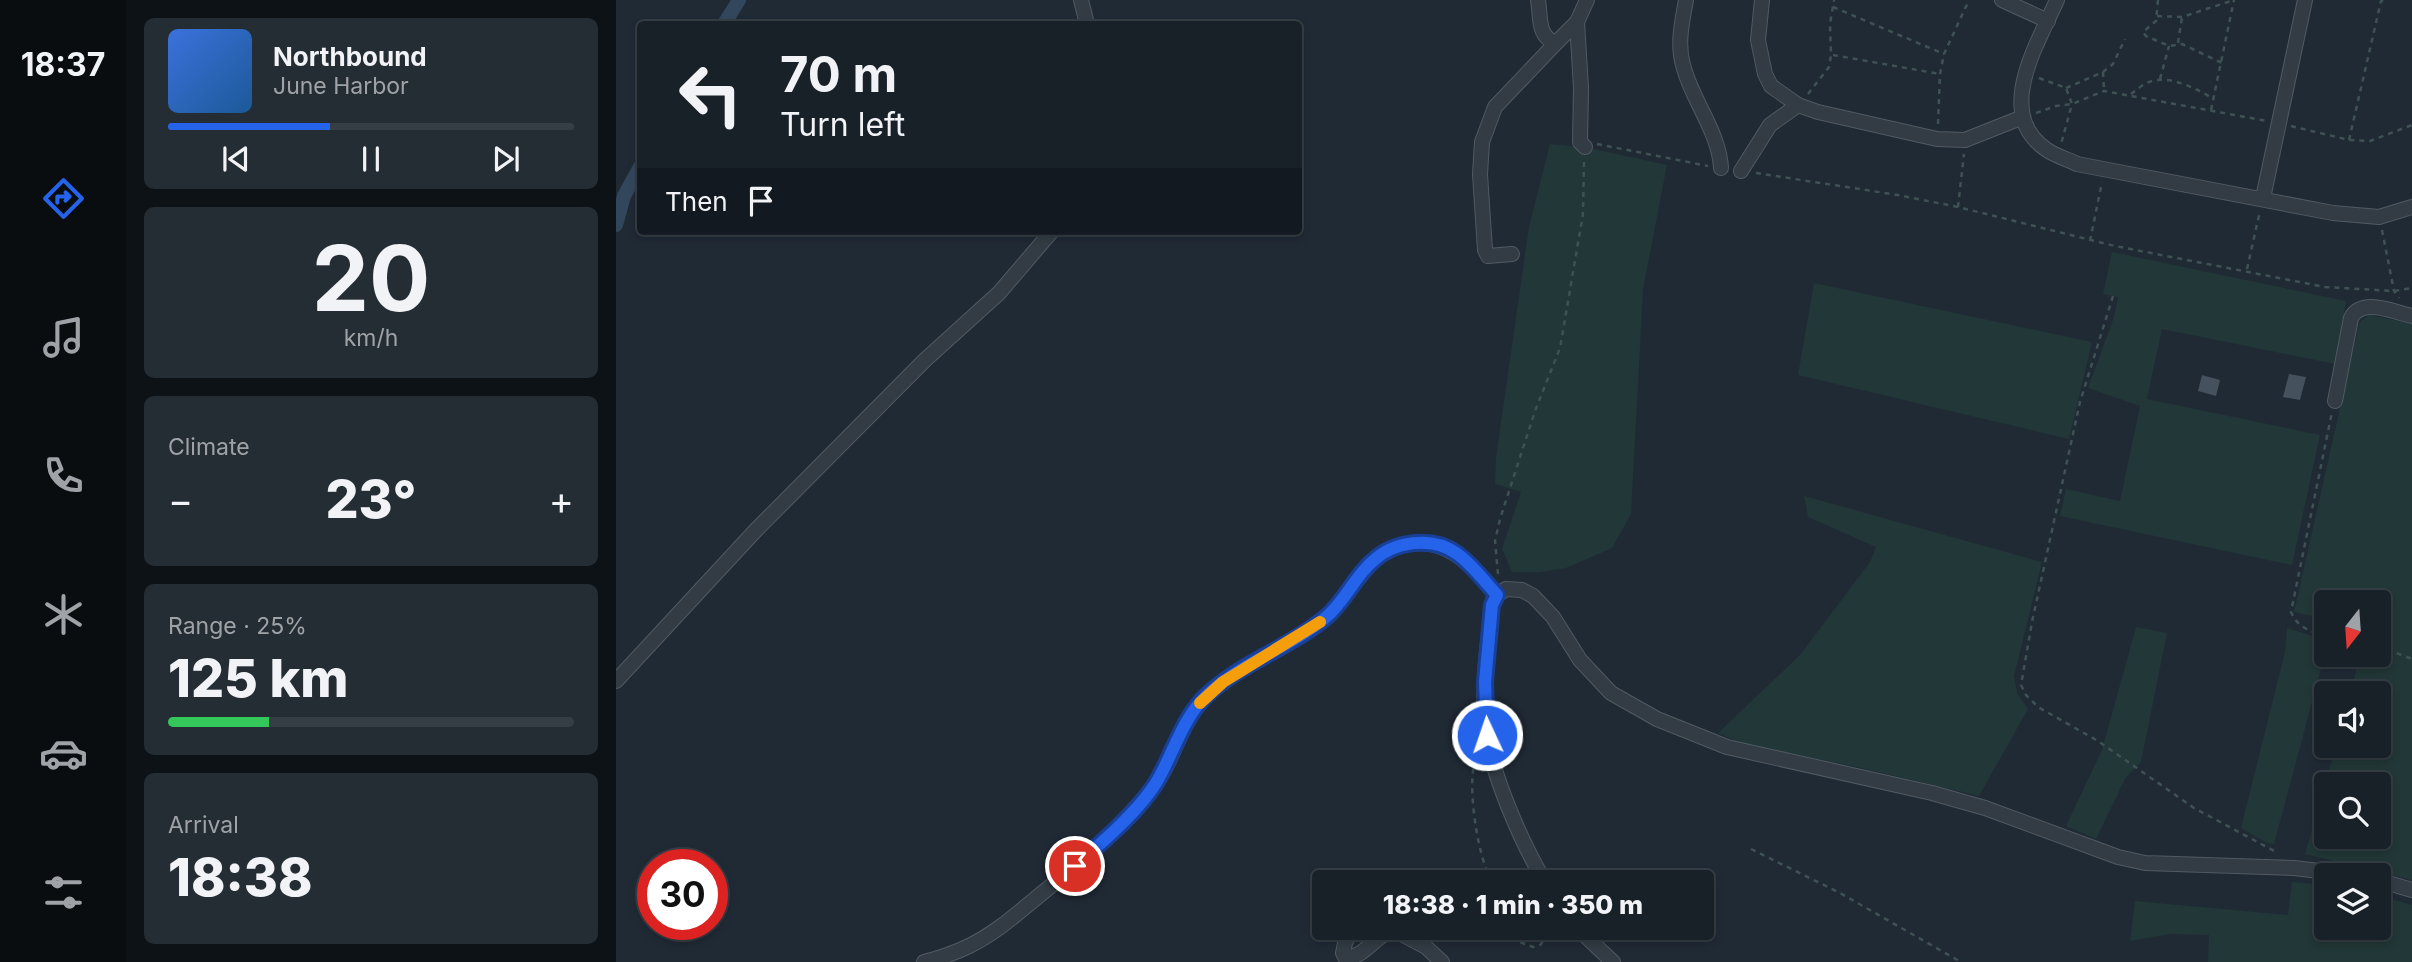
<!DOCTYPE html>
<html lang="en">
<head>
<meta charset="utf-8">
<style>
	:root { --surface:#182028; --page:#252d34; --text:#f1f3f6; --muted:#9fa3a8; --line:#363e45; --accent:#2563eb }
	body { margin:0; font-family:Inter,sans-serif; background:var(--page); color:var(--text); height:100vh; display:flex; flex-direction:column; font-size:26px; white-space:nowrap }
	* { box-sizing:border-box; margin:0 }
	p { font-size:23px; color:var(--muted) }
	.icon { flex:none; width:38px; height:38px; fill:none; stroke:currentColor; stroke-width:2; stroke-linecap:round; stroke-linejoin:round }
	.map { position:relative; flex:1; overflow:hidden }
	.drawer { display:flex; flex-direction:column; gap:18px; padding:18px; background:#0d1216; width:490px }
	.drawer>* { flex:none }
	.top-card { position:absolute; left:21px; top:21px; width:665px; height:214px; border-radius:7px; box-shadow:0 4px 10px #0003,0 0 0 2px var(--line); background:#182028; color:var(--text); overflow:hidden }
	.needle { width:46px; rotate:197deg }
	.tools { position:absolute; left:1698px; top:590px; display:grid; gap:14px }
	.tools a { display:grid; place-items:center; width:77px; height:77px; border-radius:7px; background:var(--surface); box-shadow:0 4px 10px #0003,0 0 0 2px var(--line); font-size:35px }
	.speed { position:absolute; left:21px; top:849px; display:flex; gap:14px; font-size:35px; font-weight:700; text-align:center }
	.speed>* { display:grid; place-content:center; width:91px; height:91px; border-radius:50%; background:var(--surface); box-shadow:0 4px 10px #0003,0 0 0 2px var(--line); line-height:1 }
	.speed .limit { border:10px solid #d22; background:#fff; color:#111 }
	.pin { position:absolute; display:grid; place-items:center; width:60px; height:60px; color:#fff; margin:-30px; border:4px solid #fff; border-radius:50%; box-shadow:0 2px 7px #0007 }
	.me { position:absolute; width:77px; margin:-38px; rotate:357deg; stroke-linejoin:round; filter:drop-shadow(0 0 5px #0008) }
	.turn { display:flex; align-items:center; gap:24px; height:147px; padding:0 28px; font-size:32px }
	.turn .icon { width:91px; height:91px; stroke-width:2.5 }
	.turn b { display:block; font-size:49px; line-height:60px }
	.then { display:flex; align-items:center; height:66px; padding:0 28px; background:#0003; gap:14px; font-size:26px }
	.big { font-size:52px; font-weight:800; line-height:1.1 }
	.drawer .widget { flex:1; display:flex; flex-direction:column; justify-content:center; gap:10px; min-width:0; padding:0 24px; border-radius:10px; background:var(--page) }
	.drawer .dial { align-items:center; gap:0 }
	.dial b { font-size:91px; line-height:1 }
	.song { display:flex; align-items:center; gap:21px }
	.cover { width:84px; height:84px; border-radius:10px; background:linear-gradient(135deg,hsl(220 70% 55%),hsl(210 70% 35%)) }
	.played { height:7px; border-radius:4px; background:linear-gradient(90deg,var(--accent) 40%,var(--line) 40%) }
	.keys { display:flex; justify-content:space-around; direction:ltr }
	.heat { display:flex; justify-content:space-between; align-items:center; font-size:38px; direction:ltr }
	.charge { height:10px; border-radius:5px; background:linear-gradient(90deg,#34c759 25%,var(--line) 0) }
	.trip { position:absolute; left:696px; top:870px; width:402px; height:70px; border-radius:7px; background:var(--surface); box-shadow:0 4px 10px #0003,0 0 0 2px var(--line); font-weight:800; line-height:70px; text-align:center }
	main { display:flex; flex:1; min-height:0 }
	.dock { display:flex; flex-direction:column; width:126px; justify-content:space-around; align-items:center; background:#0a0d10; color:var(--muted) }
	.dock .icon { width:49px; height:49px }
	.dock .on { color:var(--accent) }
	.dock b { font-size:32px; color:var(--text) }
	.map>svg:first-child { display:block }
	.green { fill:#223737; fill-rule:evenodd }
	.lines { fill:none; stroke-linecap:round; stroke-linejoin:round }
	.canal { stroke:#33475c; stroke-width:14 }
	.building { fill:#46515e }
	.minor-casing { stroke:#505a63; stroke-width:16 }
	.path { stroke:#3f5253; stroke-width:2.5; stroke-dasharray:5 5; stroke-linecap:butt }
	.minor { stroke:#333c45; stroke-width:14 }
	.route-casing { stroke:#184099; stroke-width:18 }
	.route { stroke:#2563eb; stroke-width:12 }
	.slow { stroke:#f59e0b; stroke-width:12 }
</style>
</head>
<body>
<main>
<nav class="dock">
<b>18:37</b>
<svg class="icon on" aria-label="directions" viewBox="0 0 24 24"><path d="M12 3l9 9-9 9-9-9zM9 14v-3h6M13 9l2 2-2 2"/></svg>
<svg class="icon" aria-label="music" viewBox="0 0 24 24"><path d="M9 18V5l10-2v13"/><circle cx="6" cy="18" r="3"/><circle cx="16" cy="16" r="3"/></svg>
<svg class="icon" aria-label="phone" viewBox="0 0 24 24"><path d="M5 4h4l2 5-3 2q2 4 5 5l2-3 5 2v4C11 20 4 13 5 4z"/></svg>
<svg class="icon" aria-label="climate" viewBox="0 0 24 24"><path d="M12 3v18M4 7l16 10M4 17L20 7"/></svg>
<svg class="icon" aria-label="car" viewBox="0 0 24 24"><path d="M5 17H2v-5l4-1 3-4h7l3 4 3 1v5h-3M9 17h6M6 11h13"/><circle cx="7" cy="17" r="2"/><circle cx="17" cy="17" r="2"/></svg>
<svg class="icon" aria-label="filters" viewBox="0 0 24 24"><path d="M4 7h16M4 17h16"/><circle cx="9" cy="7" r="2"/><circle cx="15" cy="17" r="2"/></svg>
</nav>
<section class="drawer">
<div class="widget">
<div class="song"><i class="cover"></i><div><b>Northbound</b><p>June Harbor</p></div></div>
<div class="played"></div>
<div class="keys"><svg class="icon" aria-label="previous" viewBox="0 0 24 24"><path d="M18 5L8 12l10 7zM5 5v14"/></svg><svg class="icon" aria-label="pause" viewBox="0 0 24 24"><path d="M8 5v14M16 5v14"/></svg><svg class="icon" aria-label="next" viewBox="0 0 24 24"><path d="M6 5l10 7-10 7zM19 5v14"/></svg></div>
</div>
<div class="widget dial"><b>20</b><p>km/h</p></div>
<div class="widget"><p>Climate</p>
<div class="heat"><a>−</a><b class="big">23°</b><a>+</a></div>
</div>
<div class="widget"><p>Range · 25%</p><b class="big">125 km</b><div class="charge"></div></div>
<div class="widget"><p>Arrival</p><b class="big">18:38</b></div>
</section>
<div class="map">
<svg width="1796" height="962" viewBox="0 0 1796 962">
	<rect width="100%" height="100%" fill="#202a35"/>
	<g class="green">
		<path d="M934,144L969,147L1051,165L1027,290L1015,514L996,548L950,568L925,572H896L886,549L905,492L879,484L880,458L913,227Z"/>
		<path d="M1496,252L1730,301L1719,364L1546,329L1531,399L1704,435L1676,565L1444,516L1450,489L1504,501L1524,406L1472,388L1498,317L1502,297L1487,294Z"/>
		<path d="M1198,283L1476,342L1453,439L1182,375Z"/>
		<path d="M1754,315L1796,324V880L1689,854L1720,746H1762V693H1734L1741,668L1717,655L1762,654V602H1710V619L1678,612L1743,324L1746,320ZM1710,784H1762V836H1710Z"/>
		<path d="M1188,496L1426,562L1398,676L1401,693L1412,709L1363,796L1250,769L1127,744L1102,733L1184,655L1254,562L1260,547L1192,517Z"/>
		<path d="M1520,627L1551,633L1525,762L1510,777L1480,839L1450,826L1486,750Z"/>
		<path d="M1671,628L1710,640V650L1658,844L1651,843L1625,828L1669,652Z"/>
		<path d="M1676,882L1710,885V928H1762V895L1796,905V962H1592L1593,935L1554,934L1514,941L1519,901L1672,915Z"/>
	</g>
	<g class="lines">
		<g class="canal">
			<path d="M108,24L123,0"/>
			<path d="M0,225L8,196L24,167"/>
		</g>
	</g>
	<g class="building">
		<path d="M1673,374L1690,377L1684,400L1667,397Z"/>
		<path d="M1586,375L1604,380L1600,396L1582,391Z"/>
	</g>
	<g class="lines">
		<g class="minor-casing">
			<g id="minor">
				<path d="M465,0L471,24"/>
				<path d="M922,0C925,17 921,37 940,43L961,22L971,0"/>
				<path d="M1070,0C1066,22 1061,44 1067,65C1076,101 1103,131 1105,168"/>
				<path d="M1146,0L1142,40L1149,74L1155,86L1182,105L1202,112L1321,139L1349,140L1407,117"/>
				<path d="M1386,0L1432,21"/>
				<path d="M1441,0C1422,43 1377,114 1431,150C1440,156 1451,159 1461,164L1717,213L1763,217L1796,207"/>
				<path d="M961,22L965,88L964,142L969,147"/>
				<path d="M1125,171L1154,125L1182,105"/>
				<path d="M1647,198L1689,0"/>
				<path d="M896,254L872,256L869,250L864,174L866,142L879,107L940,43"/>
				<path d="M1719,401L1735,318C1746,297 1777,312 1796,316"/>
				<path d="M0,681L140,530L309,360L383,293L436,231"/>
				<path d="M1762,880L1796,890"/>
				<path d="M929,882C905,842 873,769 869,723C866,684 872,643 876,605L878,597L890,589L906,590L917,596L937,617L964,660L995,693L1041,719L1111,747L1316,793L1369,808L1502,857L1529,863L1678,868L1737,875"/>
				<path d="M736,928L729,943L727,953L729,957C750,959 759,932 780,931L810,947L826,962"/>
				<path d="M961,928L997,962"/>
				<path d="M308,962C324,958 339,953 353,946C382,932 405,910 430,890C468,858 507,826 537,787C559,760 564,721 590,696C625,661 677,648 713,614C738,591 752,551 789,544C832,536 855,566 881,595"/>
			</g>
		</g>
		<g class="path">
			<path d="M1542,0L1540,21L1527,32L1530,36L1553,46L1566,44L1606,63"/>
			<path d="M1217,7L1328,54"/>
			<path d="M1541,16L1566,17L1618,0"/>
			<path d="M1562,43L1566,17"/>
			<path d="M1217,55L1324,74"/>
			<path d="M1487,72L1488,90"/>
			<path d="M1423,78L1450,88L1456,104L1445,144"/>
			<path d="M1544,79L1553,46"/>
			<path d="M1450,88L1487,72L1497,64L1509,39"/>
			<path d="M1192,94L1213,67L1215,55L1214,24L1218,0"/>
			<path d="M1515,94C1521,90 1527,84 1533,82C1553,74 1581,89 1598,99"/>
			<path d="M1595,110L1618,0"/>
			<path d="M1420,113L1440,106L1456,104L1488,91L1651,121"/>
			<path d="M1322,124L1324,74L1328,54L1353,0"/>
			<path d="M1675,126L1733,140L1754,141L1796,125"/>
			<path d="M1733,140L1765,1L1768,0"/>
			<path d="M981,144L1092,166"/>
			<path d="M1140,173L1282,195L1342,207L1499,246L1709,287L1778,291L1796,288"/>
			<path d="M1342,207L1348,154"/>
			<path d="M1766,230L1778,291L1783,298"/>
			<path d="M1474,241L1486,182"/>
			<path d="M1631,269L1644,211"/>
			<path d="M1497,296L1464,402L1416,622L1405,685L1410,695L1422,707L1482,741L1578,808L1662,853"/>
			<path d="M882,574L879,541L884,519L919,411L944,348L967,214L968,160"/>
			<path d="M1710,636C1694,631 1682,628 1675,612L1716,412"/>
			<path d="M1762,646L1796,659"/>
			<path d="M863,761L858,765C852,792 862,858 876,882"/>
			<path d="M1135,849L1224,893L1345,962"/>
			<path d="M867,928L917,947L923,946C929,941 928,934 924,928"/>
		</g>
		<use href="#minor" class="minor"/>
	</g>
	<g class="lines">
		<g class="route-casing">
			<path id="route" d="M459,866C485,843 522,812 540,783C557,755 566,719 590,696C624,663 673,648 709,618C729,602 738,577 757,561C778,541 816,536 840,553C856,564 868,581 881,595L876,605L869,682L871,735"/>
		</g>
		<use href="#route" class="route"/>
		<path class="slow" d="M584,703L607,682L704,622"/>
	</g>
</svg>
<div class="tools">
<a><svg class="needle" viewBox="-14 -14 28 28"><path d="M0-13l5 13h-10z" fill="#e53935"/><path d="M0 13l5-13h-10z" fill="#9fa3a8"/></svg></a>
<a><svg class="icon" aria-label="sound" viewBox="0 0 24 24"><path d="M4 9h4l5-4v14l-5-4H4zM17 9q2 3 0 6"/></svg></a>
<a><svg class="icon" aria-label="search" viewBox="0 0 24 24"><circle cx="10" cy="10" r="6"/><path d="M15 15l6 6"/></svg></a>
<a><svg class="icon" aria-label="layers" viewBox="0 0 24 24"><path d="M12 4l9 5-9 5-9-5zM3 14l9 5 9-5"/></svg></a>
</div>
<div class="speed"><div class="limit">30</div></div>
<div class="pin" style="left:459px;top:866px;background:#d93025"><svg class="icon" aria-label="arrive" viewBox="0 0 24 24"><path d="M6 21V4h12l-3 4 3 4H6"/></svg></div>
<svg class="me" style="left:871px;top:735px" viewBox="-20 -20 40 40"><circle r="17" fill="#2563eb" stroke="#fff" stroke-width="3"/><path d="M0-11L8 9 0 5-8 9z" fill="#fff"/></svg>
<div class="trip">18:38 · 1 min · 350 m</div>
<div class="top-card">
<div class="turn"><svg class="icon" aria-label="left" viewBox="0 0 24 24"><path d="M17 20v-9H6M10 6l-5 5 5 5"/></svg><div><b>70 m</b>Turn left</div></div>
<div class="then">Then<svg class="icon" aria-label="arrive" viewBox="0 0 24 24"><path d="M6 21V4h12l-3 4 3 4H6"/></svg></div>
</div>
</div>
</main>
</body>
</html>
